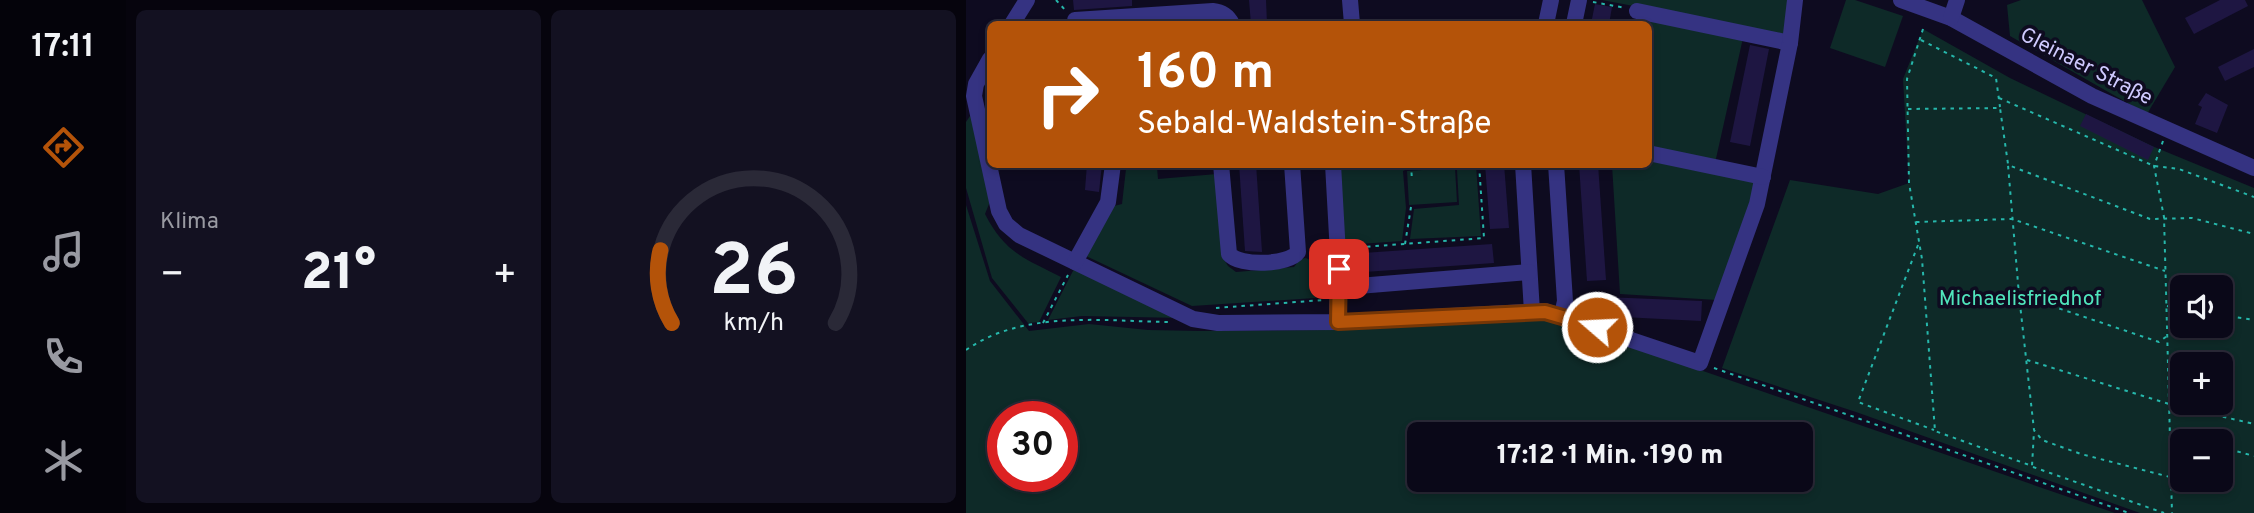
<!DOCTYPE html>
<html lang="de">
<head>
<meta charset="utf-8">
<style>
	:root { --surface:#0a0818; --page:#131121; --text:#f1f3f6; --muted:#999aa2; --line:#2a2937; --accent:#b45309 }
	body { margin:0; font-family:Overpass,sans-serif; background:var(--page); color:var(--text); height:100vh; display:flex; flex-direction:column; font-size:26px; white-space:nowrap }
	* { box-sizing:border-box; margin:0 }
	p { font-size:23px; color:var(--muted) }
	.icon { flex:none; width:38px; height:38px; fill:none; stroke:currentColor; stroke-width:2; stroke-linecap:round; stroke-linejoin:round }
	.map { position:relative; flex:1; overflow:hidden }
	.side { display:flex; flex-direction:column; gap:10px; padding:10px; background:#06040d; width:840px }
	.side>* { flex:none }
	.guide { position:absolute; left:21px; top:21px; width:665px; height:147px; border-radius:10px; box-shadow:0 4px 10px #0003,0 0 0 2px var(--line); background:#b45309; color:#fff; overflow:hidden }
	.fabs { position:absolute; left:1204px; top:275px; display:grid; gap:14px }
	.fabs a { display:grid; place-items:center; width:63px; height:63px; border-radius:10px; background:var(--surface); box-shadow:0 4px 10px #0003,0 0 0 2px var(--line); font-size:35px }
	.speed { position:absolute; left:21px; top:401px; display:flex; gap:14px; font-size:35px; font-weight:700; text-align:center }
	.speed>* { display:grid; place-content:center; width:91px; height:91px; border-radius:50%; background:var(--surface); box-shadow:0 4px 10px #0003,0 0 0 2px var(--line); line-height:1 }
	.speed .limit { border:10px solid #d22; background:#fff; color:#111 }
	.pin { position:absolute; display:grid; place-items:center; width:60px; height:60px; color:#fff; margin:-30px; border-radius:14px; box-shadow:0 4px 10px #0006 }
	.me { position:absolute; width:77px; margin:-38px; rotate:289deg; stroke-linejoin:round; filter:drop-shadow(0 0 5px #0008) }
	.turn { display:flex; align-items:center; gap:24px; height:147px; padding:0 35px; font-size:32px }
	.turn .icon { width:91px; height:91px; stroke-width:2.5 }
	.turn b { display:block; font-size:49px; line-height:60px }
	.big { font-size:52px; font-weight:800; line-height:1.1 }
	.side .card { flex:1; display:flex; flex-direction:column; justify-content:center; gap:10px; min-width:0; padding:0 24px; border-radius:10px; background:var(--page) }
	.side .dial { align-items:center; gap:0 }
	.dial svg { height:182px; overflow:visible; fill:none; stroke:var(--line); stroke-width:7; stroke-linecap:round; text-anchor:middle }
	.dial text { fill:var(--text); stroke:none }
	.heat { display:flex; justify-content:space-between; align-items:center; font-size:38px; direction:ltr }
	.side .tiles { flex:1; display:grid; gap:10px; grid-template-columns:repeat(2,1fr) }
	.trip { position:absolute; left:441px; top:422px; width:406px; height:70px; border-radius:10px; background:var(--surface); box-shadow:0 4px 10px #0003,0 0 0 2px var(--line); font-weight:800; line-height:70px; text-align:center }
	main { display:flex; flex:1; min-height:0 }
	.menu { display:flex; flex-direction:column; width:126px; justify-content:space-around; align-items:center; background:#04030a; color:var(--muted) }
	.menu .icon { width:49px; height:49px }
	.menu .on { color:var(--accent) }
	.menu b { font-size:32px; color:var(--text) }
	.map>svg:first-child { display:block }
	.green { fill:#0e2a28; fill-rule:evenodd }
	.building { fill:#1e1642 }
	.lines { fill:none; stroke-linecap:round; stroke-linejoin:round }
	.path { stroke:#26b7ab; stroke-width:2; stroke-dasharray:3.5 5; stroke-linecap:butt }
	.minor { stroke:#353382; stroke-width:16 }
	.route-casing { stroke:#753606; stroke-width:18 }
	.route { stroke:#b45309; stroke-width:12 }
	.labels { text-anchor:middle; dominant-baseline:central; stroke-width:7; stroke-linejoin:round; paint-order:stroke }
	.street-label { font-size:21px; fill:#cfcaff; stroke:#0e0b20 }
	.park-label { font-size:21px; fill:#50e5bc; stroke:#0e0b20 }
</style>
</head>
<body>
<main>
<nav class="menu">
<b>17:11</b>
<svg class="icon on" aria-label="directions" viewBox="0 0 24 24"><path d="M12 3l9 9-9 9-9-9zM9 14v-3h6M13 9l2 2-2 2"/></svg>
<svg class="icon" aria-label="music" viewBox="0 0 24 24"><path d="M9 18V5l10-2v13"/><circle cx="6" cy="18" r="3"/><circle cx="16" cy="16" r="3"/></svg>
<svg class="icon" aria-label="phone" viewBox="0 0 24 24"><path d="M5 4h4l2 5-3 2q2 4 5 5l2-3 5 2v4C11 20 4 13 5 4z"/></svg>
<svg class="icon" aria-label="climate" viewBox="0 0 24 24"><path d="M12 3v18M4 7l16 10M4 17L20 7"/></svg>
</nav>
<section class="side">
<div class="tiles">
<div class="card"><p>Klima</p>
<div class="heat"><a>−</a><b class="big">21°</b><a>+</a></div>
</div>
<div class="card dial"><svg viewBox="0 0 100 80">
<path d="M14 69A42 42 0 1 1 86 69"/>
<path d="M14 69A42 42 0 0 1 9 37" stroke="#b45309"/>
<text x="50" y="56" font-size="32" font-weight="700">26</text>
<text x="50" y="72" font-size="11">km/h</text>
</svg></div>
</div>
</section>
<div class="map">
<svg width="1288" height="513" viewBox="0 0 1288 513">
	<rect width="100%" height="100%" fill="#0e0b20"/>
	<g class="green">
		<path d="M636,0H822L819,35Z"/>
		<path d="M880,0H889L937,16L919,67L864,48Z"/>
		<path d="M1055,0H1176L1209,67L1181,114L1044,36L1041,5Z"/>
		<path d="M674,17L777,38L749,163L683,148L682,24H673Z"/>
		<path d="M957,29L1044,78L1186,146L1288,188V513H1174L890,412L756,368L824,180L912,194L943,183L937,79ZM1216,287H1255V326H1216ZM1216,364H1255V402H1216ZM1216,441H1255V480H1216Z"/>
		<path d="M6,113L25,199L19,214C39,253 58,258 95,277L73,322L62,323L26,278L0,188V122Z"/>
		<path d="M683,158L792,182L751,300L654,294L646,165L682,164Z"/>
		<path d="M374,165H441V169L437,171L440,208L436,241L379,245Z"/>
		<path d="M495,165H510L515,236L444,239L448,209L493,205L491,170Z"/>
		<path d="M191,167L192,179L251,174L257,258L262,266L270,272L328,267L334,259L340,258L366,271L364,297L226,306L120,256L148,206L156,204L160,169Z"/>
		<path d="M489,168L491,202L443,205L441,171Z"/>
		<path d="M0,205L24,281L63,331L123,324L182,330L233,331L363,330L510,324L569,320L592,321L1149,513H0ZM37,416H96V476H37ZM453,434H835V480H453Z"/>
		<path d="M109,267L217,318L116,316L82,320Z"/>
	</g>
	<g class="building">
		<path d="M107,0H166V6L108,10Z"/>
		<path d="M283,0H300L301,24H285Z"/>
		<path d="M1254,0H1279L1282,6L1228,34L1219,18Z"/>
		<path d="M629,4L646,7L643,24H625Z"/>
		<path d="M784,45L803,49L784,146L764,142Z"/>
		<path d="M1288,49V67L1259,81L1252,67Z"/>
		<path d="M1240,93L1262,105L1251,133L1229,124L1236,107L1232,105Z"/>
		<path d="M1120,114L1188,147L1182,160L1114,126Z"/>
		<path d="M121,164H136L133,192L119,190Z"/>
		<path d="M273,164H290L296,252L279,251Z"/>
		<path d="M519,164H538L543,228L524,229Z"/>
		<path d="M613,164H632L640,280L621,281Z"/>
		<path d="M526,244L528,263L384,273L383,254Z"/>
		<path d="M638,297L736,301L735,321L637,316Z"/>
	</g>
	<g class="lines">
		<g class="path">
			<path d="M90,0L101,12"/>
			<path d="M627,2L660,8"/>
			<path d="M957,29L941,79L943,183L956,259L969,431L1066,466L1068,431"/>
			<path d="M955,40L1030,78L1034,107"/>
			<path d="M1033,98L1188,166L1213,169L1288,197"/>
			<path d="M942,109L1034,108L1042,164"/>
			<path d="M1197,141L1188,166L1198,217L1206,513"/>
			<path d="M445,164L446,181"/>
			<path d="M490,168L492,164"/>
			<path d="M950,222L1046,219L1199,271"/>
			<path d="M439,244L445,207"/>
			<path d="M952,245L892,402L968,430"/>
			<path d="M384,248L518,238L513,164"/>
			<path d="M1053,295L1193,342L1201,336"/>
			<path d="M1201,306L1216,309"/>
			<path d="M250,308L357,300"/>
			<path d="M1255,315L1288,320"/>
			<path d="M77,323L102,275"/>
			<path d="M0,350C57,310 136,321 202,322"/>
			<path d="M1061,360L1203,404L1288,424"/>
			<path d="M748,368L1163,513"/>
			<path d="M1205,433L1233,441"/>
			<path d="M1255,447L1288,456"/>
			<path d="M1067,467L1198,513"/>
			<path d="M1204,477L1115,454L1076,440L1068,430L1053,295L1042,165L1184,219L1226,218L1288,234"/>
		</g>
		<g class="minor">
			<path d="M384,0L386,24"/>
			<path d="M935,0L985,18L1126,96L1288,168"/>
			<path d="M671,11L824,43"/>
			<path d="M985,18L991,0"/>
			<path d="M109,20L247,11C257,12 262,16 266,24"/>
			<path d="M46,24L61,0"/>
			<path d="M580,24L585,0"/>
			<path d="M608,24L613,0"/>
			<path d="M24,59L10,84L8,96L33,211L40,224L53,235L227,319L252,323L372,322L579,311L734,363L791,204L824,43L829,0"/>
			<path d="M682,153L797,177"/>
			<path d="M255,164L263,254C274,267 323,265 332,252L326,164"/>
			<path d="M367,164L374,290"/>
			<path d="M557,164L566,312"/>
			<path d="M590,164L599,301L596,315"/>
			<path d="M109,262L142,202L147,164"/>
			<path d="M372,322C372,309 367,293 380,287L563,272"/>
		</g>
	</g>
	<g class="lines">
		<g class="route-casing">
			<path id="route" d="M373,269L372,322L579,312L631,327"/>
		</g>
		<use href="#route" class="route"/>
	</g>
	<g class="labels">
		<g class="street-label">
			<text transform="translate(1120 67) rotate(27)">Gleinaer Straße</text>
		</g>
		<g class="park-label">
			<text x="1054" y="299">Michaelisfriedhof</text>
		</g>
	</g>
</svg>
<div class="fabs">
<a><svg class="icon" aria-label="sound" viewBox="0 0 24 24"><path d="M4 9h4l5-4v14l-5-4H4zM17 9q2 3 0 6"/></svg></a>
<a>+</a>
<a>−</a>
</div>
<div class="speed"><div class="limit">30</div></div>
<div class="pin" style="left:373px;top:269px;background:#d93025"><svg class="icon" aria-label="arrive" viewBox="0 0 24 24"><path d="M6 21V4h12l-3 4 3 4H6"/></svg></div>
<svg class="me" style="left:631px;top:327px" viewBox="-20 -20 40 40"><circle r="17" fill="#b45309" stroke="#fff" stroke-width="3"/><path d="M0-11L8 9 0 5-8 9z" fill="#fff"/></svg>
<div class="trip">17:12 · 1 Min. · 190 m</div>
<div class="guide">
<div class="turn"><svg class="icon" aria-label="right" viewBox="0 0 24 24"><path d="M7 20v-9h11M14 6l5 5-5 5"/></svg><div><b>160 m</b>Sebald-Waldstein-Straße</div></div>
</div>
</div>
</main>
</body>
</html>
